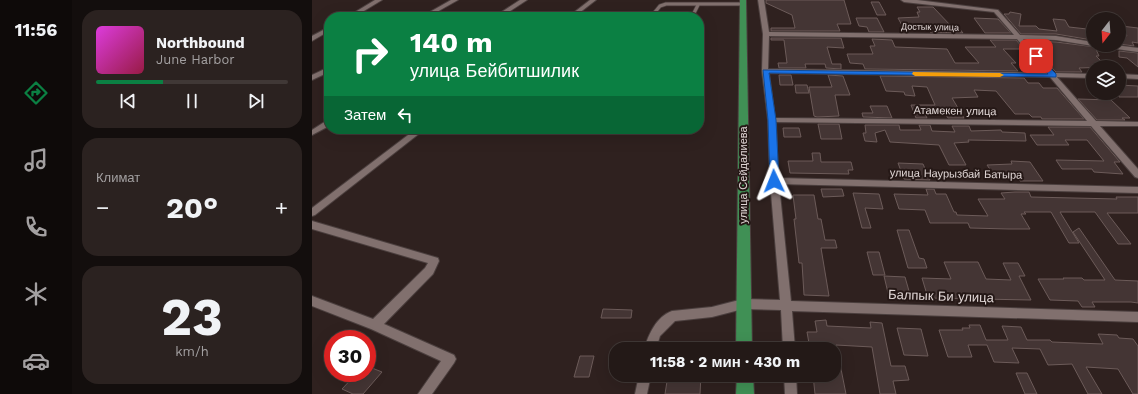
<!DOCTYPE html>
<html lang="ru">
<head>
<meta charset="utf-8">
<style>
	:root { --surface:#231917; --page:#2b2220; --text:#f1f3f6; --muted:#a3a0a1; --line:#403836; --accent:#0b8043 }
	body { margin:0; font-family:"Work Sans",sans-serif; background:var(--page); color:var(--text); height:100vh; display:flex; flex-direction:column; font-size:15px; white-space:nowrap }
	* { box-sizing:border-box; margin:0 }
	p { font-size:13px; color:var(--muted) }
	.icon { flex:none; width:22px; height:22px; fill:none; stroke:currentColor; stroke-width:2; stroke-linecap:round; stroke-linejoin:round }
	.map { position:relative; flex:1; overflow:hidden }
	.details { display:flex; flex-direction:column; gap:10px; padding:10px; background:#130e0d; width:240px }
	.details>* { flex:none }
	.top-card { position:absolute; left:12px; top:12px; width:380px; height:122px; border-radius:16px; box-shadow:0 4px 16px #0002,0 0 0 1px var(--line); background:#0b8043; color:#fff; overflow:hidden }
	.needle { width:26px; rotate:197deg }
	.tools { position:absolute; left:774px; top:12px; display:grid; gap:8px }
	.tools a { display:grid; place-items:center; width:40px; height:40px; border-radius:50%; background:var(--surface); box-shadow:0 4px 16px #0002,0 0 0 1px var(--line); font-size:20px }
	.speed { position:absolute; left:12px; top:330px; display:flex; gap:8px; font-size:20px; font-weight:700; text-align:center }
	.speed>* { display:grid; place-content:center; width:52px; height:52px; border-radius:50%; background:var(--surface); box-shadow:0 4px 16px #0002,0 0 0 1px var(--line); line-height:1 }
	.speed .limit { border:6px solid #d22; background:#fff; color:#111 }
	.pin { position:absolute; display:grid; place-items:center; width:34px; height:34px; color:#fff; margin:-17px; border-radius:8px; box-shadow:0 2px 6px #0006 }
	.me { position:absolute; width:44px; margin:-22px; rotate:358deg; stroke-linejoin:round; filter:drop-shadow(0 0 3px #0008) }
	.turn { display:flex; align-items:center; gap:14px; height:84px; padding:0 20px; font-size:18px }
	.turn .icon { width:52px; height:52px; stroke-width:2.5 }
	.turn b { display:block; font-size:28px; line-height:34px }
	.then { display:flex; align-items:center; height:38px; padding:0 20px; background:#0003; gap:8px; font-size:15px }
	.big { font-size:30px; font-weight:700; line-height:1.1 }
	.details .tile { flex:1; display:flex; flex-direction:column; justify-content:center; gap:6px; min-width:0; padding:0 14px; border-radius:16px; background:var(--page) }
	.details .dial { align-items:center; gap:0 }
	.dial b { font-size:52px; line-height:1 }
	.song { display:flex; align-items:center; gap:12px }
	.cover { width:48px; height:48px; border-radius:6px; background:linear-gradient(135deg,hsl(300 70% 55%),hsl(340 70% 35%)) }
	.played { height:4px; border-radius:2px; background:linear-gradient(90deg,var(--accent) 35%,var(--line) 35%) }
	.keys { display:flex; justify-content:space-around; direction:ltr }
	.heat { display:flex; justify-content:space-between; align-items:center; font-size:22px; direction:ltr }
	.trip { position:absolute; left:297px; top:342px; width:232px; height:40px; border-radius:16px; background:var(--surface); box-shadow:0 4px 16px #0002,0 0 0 1px var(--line); font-weight:700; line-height:40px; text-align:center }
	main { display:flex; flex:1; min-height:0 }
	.menu { display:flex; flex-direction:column; width:72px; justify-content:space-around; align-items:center; background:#0e0a09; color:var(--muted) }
	.menu .icon { width:28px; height:28px }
	.menu .active { color:var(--accent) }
	.menu b { font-size:18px; color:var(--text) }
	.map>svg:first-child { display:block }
	.building { fill:#443534; stroke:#6c5b59 }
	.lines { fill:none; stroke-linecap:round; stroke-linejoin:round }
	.service-casing { stroke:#4b3f3e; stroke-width:4.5 }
	.minor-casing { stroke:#4b3f3e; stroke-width:2 }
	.primary-casing { stroke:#4b3f3e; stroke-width:2 }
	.service { stroke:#81706e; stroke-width:3 }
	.minor { fill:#81706e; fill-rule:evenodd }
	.primary { fill:#409055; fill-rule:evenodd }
	.route { fill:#1a73e8; stroke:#114b97 }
	.slow { fill:#f59e0b }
	.labels { text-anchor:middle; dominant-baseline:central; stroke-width:4; stroke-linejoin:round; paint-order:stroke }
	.far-street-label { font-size:9px; fill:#e0d6d5; stroke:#251816 }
	.street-label { font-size:11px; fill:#e0d6d5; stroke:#251816 }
	.near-street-label { font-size:13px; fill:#e0d6d5; stroke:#251816 }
</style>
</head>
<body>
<main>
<nav class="menu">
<b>11:56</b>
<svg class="icon active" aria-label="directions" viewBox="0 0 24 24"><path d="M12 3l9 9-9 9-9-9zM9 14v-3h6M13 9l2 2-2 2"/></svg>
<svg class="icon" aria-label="music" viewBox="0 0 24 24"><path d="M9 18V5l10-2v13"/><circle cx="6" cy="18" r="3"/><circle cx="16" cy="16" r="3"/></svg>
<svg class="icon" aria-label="phone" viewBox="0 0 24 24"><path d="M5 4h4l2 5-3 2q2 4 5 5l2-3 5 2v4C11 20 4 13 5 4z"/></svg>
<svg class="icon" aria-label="climate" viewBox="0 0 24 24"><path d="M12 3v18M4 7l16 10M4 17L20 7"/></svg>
<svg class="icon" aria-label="car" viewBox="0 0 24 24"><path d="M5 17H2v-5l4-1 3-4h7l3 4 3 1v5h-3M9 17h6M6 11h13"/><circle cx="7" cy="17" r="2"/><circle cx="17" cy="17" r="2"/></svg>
</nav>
<section class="details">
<div class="tile">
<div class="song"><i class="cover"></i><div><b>Northbound</b><p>June Harbor</p></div></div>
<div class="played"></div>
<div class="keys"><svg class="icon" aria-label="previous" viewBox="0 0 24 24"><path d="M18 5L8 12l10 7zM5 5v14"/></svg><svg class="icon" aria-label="pause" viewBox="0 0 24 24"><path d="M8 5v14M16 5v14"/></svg><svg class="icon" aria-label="next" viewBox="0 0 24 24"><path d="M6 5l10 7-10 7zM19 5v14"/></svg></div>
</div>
<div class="tile"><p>Климат</p>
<div class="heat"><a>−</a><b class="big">20°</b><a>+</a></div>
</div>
<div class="tile dial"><b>23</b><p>km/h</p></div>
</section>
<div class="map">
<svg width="826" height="394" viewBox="0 0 826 394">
	<rect width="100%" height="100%" fill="#2f211f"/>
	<g class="building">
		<path d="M454,0H532L539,24H525L528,31H459V28H483L480,15L454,3Z"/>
		<path d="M559,2H567L574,15H565Z"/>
		<path d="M605,7H621L640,27H646L651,33L618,32L616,29H592L586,18L607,17L605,12H608Z"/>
		<path d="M698,12L709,14L707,26H724L727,29L745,31L741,19L753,20L757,27L775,29L780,40L744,34H709L692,14H697Z"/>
		<path d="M544,18H565L572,32H557L555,27L547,26Z"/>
		<path d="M662,18L686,19L699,33H673Z"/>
		<path d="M809,26L826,28V43L820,42L822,46L807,44V35L815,36Z"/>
		<path d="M459,38H529L532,48L515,47L520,64H529V69L514,68L513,64H493L494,68H467L466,63H475L472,40H459Z"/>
		<path d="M560,39L580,40L583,47L635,49L643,63H667L653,47H684L678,40H704L712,49H691L704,63H699L706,71L553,69L551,64L538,63L535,54H561L558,46H563Z"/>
		<path d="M714,41L744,42L783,47L787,56H784L795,67L767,68L770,72H744Z"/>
		<path d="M807,51L826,53V67L815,58L807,57Z"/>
		<path d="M467,75H479L481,85H468Z"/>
		<path d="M516,75L531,76L538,95H523L527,116L505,117L502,116L497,87H520Z"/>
		<path d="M568,76L712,78L716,83H727L731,88H745L772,119H730L729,117H720L717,114H703L684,91L662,90L666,97L640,98L652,118H636L634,115L613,114L615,118H604L599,105H623L615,87L600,86L603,96L593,95L592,92L574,91Z"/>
		<path d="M483,85H495L497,93H484Z"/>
		<path d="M807,85L826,86V97H807Z"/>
		<path d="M766,99L799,100L818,118H810L813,120H785Z"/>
		<path d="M558,106H575L580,118L551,117L550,113H561Z"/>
		<path d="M506,124H527L530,139H509Z"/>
		<path d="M553,125H587L588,130H609L607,125H618L620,131L643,132L640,126H657L659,131L689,130L690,132L713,133L714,141L656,140L657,142L642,143L654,165H637L627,145L578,142L573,130L563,133L565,142L553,141L551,133H554Z"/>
		<path d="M736,127H778L808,162H802L811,174L782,172L780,169H750L744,160L792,161L775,140H753L757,145H725L718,135H742Z"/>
		<path d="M471,128H487L489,137H472Z"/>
		<path d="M500,153H508L509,162H539L541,170H536L537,174L478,173L476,161H501Z"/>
		<path d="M699,161L718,162L731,181H708L703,174L682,175L675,165L700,164Z"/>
		<path d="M586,163L611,164L618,180L592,179Z"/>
		<path d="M509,189H530L532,196L511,197Z"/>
		<path d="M614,189H622L624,194H634L642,212H644L645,215L676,216L666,199H693L689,193L703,192H717L719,197L805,199L804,197H826V213H795L819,244H806L783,212H748L767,243H757L739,212H712L714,214H709L718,229H697L658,228L656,223H618L613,210L587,209L582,194L616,195Z"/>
		<path d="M541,193L567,194L571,209L553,208L559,228H550Z"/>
		<path d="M481,195H502L506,219H509L513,240H523L525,248H509L517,296L492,295L490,263H487L482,219H484Z"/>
		<path d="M767,228L803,280L826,281V303L819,302H780L783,307H770L766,301L738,300L726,279H752L751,278H770L772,280H793L761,232Z"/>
		<path d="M585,230H597L607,258L612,259L615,268H596Z"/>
		<path d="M555,252H567L573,275H561Z"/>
		<path d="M632,262H666L674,279L699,280L691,263H706L713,276H707L719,300L616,298L610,278L639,279Z"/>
		<path d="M572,276L593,277L599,298L577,297Z"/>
		<path d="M291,309L320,310L319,318H289Z"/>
		<path d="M514,320L515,326L559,328L558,322L570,323L579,366H593L597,380L581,381L584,394H568L560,347L524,345L525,349H498L495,332H505L503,321Z"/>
		<path d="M657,325H668L674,340H696L690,326L709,327L715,340H738L740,342L791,344L786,334L805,335L807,338L821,339L826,346V394H821L806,369L774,367L790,394H776L760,364L736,365L728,349L700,348L707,363L682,362L675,345H656L660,357H636L627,330H651L650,328H658Z"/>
		<path d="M585,328L609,329L616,356L592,355Z"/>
		<path d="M526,354L534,394H503L501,375H522V355Z"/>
		<path d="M268,356H282L277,377H262Z"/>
		<path d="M55,366L70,372L51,394H41L30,389L45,373H55Z"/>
		<path d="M704,373H715L725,394H713Z"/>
		<path d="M356,375H389L388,394H353Z"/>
	</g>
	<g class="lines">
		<g class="service-casing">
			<g id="service">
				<path d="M339,17L348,6L354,4H431"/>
				<path d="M380,17L386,5"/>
			</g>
		</g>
		<g class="minor-casing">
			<g id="minor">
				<path d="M63,0H70L42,17H35Z"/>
				<path d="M139,0H146L116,17H109Z"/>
				<path d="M208,0H215L189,17H182Z"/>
				<path d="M278,0H284L262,17H256Z"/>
				<path d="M446,0H452L457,32L702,35L682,12L592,2L589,0H605L686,10L708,35L744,36L781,42V45H783L781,46L744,40L711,39L742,73L781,74V78L745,77L784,121L826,122V126H788L826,169V178L823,177L779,126L464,122L466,178L826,187V193L467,184L479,301L826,312V322L480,311L483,349H471L469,310L431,309L400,317L363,321L348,336L344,349H332C337,334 344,317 360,311L400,307L431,299L468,300L458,181L456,120L450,71L451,34ZM457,36L705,39L734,73L456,69ZM457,73L738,77L775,121L463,118Z"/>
				<path d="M17,27V31L0,41V36Z"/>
				<path d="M787,45H803L826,48V52L790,47Z"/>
				<path d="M17,67V72L0,80V75Z"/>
				<path d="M807,74L826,75V79L807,78Z"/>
				<path d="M14,121H17V126L0,135V130Z"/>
				<path d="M104,129H113L3,215L0,216V208Z"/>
				<path d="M0,221L126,258L127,261L121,274L72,324L142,355L144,359L142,363L120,394H106L129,361L59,329L0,306V296L61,319L113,268L116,263L0,229Z"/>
				<path d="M327,375H339L335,394H323Z"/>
				<path d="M472,375H484L485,394H473Z"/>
			</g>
		</g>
		<g class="primary-casing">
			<g id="primary">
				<path d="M428,0H434L440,349H424Z"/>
				<path d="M425,375H441L442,394H424Z"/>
			</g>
		</g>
		<use href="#service" class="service"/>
		<use href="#minor" class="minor"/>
		<use href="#primary" class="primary"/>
	</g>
	<path class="route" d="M722,55H726L744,74V77L457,73L464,120L467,181L462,184L458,181L456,120L451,70L736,74L722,58Z"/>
	<path class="slow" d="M601,72L688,73L692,75L688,77L603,76L600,74Z"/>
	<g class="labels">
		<g class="far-street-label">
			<text transform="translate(618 27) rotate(1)">Достык улица</text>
		</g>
		<g class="street-label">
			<text transform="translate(643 111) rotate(1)">Атамекен улица</text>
			<text transform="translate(644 174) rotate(1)">улица Наурызбай Батыра</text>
			<text transform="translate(431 175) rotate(-90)">улица Сейдалиева</text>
		</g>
		<g class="near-street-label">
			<text transform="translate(629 296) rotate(2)">Балпык Би улица</text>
		</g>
	</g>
</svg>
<div class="tools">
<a><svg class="needle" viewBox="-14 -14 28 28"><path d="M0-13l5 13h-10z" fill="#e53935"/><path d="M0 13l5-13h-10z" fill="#a3a0a1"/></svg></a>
<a><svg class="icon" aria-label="layers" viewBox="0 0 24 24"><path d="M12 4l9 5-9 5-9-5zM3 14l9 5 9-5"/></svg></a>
</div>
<div class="speed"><div class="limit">30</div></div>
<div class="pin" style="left:724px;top:56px;background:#d93025"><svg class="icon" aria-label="arrive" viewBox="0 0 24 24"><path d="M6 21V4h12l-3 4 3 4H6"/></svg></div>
<svg class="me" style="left:462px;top:181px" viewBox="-20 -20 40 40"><path d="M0-17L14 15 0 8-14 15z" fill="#1a73e8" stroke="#fff" stroke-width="4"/></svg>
<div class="trip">11:58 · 2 мин · 430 m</div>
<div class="top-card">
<div class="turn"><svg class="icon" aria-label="right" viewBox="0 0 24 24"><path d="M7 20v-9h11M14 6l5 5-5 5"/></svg><div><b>140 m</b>улица Бейбитшилик</div></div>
<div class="then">Затем<svg class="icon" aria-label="left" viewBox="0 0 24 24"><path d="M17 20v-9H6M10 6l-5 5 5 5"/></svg></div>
</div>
</div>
</main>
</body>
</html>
